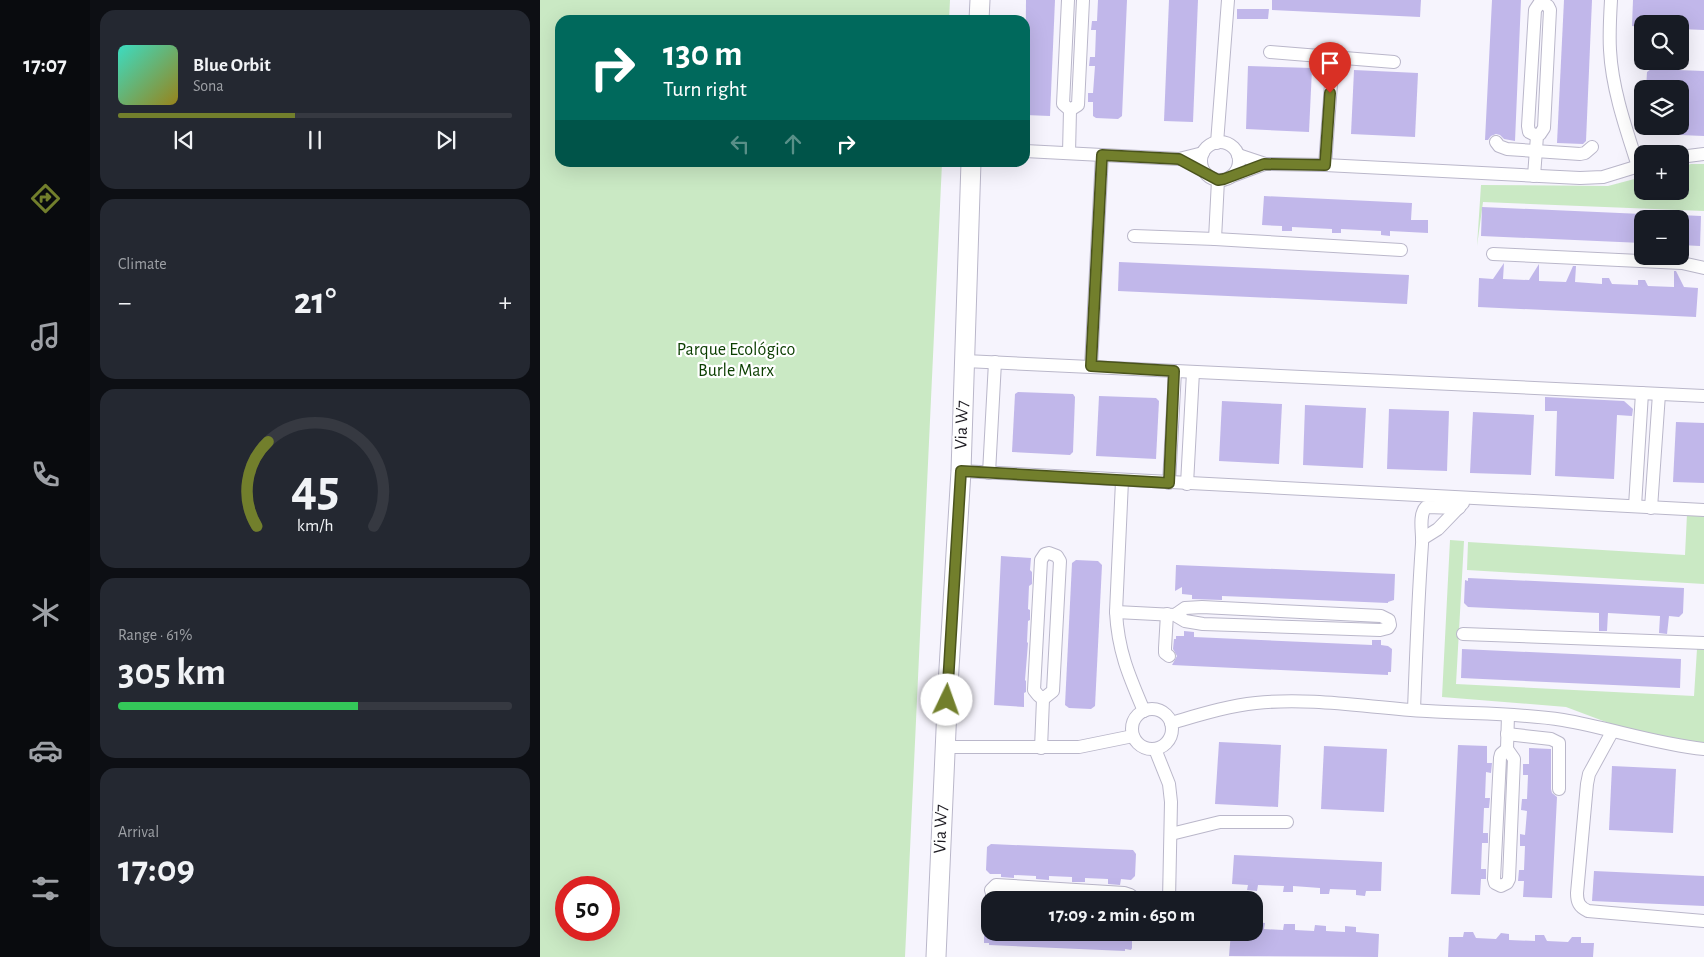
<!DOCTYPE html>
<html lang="en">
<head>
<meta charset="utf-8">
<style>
	:root { --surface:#171b24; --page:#242831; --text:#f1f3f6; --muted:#9ea1a6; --line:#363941; --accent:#727f2c }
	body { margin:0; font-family:"Alegreya Sans",sans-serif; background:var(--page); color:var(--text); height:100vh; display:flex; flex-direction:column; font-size:19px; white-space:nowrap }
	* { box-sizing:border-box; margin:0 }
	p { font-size:16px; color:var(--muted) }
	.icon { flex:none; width:28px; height:28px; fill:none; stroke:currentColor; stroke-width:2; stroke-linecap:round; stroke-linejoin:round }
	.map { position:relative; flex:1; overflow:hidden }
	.side { display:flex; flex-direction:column; gap:10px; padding:10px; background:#0d0f14; width:450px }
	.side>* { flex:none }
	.guide { position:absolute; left:15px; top:15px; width:475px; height:152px; border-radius:15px; box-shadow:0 5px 20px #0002; background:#00695c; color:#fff; overflow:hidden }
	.buttons { position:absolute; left:1094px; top:15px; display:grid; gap:10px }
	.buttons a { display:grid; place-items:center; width:55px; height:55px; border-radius:10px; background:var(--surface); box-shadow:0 5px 20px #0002; font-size:25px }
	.speed { position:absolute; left:15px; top:876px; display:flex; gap:10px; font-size:25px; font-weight:700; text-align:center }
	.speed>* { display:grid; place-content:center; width:65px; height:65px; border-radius:50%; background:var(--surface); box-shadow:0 5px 20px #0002; line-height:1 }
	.speed .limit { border:8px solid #d22; background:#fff; color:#111 }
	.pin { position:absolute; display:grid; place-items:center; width:42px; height:42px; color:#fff; margin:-51px -21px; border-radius:50% 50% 50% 0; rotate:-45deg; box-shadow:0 0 5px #0007 }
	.pin .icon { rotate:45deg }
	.me { position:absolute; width:55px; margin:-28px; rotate:3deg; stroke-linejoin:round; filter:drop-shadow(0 0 4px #0008) }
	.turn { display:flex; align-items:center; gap:18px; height:105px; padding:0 25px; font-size:22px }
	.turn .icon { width:65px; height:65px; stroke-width:2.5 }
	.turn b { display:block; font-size:35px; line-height:42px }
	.lanes { display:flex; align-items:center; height:48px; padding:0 25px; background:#0003; justify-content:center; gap:25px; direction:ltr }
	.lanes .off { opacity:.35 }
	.big { font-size:38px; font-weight:700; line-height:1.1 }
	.side .widget { flex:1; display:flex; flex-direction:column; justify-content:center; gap:8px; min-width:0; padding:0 18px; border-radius:15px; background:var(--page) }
	.side .dial { align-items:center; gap:0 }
	.dial svg { height:130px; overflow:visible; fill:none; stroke:var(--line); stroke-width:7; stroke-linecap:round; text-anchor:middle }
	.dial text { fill:var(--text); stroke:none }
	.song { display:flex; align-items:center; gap:15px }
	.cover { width:60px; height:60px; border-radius:8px; background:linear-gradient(135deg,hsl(170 70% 55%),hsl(50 70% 35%)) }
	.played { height:5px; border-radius:2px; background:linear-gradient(90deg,var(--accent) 45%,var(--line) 45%) }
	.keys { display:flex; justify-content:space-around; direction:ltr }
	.heat { display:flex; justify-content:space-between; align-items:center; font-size:28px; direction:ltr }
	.charge { height:8px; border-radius:4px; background:linear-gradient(90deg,#34c759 61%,var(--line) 0) }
	.trip { position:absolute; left:441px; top:891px; width:282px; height:50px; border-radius:15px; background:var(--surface); box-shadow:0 5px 20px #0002; font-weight:700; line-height:50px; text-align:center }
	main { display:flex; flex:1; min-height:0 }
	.tab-bar { display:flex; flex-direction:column; width:90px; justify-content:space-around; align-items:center; background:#090b0e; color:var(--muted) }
	.tab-bar .icon { width:35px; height:35px }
	.tab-bar .active { color:var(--accent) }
	.tab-bar b { font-size:22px; color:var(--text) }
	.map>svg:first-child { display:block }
	.green { fill:#cae9c4; fill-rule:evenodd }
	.building { fill:#c1b7ea }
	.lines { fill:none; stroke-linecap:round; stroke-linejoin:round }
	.street-casing { stroke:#bab7ca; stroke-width:14 }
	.secondary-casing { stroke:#bab7ca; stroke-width:21 }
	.street { stroke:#fff; stroke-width:12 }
	.secondary { stroke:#fff; stroke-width:19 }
	.route-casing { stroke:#4a531d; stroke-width:12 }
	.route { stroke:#727f2c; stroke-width:9 }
	.labels { text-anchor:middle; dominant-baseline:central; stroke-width:4.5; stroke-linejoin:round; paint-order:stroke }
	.park-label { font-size:18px; fill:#0b3e00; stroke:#fff }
	.street-label { font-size:18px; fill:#1c1a21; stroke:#fff }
</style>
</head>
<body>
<main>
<nav class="tab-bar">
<b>17:07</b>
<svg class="icon active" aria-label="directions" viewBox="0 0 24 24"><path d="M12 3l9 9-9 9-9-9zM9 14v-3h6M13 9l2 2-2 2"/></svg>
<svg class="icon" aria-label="music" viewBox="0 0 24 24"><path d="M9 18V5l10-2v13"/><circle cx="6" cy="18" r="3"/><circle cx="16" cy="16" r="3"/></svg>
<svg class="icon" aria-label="phone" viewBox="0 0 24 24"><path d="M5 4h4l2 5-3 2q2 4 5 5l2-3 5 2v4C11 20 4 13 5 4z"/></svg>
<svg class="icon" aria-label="climate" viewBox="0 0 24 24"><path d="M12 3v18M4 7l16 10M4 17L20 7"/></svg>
<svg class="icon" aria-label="car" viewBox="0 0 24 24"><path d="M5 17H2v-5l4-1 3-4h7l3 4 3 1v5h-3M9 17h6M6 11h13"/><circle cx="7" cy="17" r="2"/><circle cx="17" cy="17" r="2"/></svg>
<svg class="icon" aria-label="filters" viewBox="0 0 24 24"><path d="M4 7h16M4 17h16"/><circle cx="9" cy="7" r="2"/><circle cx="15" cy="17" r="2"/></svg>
</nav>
<section class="side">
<div class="widget">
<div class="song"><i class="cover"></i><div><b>Blue Orbit</b><p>Sona</p></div></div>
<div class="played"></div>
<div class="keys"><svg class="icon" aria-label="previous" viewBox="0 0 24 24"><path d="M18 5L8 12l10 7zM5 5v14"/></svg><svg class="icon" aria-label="pause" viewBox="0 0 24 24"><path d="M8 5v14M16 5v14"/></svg><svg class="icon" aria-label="next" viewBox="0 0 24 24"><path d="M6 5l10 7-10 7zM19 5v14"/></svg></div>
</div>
<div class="widget"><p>Climate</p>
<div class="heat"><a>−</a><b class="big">21°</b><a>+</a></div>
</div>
<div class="widget dial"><svg viewBox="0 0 100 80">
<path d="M14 69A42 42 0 1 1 86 69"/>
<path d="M14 69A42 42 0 0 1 21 17" stroke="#727f2c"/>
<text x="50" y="56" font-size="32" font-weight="700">45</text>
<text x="50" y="72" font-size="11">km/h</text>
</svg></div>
<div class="widget"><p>Range · 61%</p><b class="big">305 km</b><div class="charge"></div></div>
<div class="widget"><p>Arrival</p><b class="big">17:09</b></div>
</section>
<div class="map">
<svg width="1164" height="957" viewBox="0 0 1164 957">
	<rect width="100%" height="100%" fill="#f6f4fd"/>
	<g class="green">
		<path d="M0,0H410L409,20H20V162L402,163L365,957H0ZM26,888H69V930H26Z"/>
		<path d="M1151,164H1164V211L943,202L937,246L941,185L1068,186L1102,177V191H1140V167Z"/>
		<path d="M1147,514L1164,515V584L927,570L928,542L1145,555Z"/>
		<path d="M910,540L924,541L916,684L1154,696L1157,649H1164V751L1074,725L1026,707L902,697Z"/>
	</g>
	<g class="building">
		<path d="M486,0H515L510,116L485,115Z"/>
		<path d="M558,0H587L582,116L578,119L556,118L553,116V102H548V93H553L555,66H549L550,57H555L556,30H551L552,21H557Z"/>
		<path d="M629,0H658L653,122L624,121Z"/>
		<path d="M732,0H881L880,17L732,10Z"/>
		<path d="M952,0H981L975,141L964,139L960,135L956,134L951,136L948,140H945Z"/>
		<path d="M1024,0H1052L1046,141L1043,144L1017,143Z"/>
		<path d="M1093,0H1164V30L1140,29V24H1102V27L1092,26Z"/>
		<path d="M697,9H729L728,19H697Z"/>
		<path d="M708,66L772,68L769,132L706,129Z"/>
		<path d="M1111,69L1164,71V136L1140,135V89H1106L1107,72Z"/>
		<path d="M814,70L878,73L875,137L811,134Z"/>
		<path d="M724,196L872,203L871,220H888V233L850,231V236L841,235V231L801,229V233H792V229L752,227V231H742V226L722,225Z"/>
		<path d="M942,207L1102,214V243L941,236Z"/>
		<path d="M1140,215L1161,216L1160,246L1140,245Z"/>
		<path d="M579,262L869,275L867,304L578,291Z"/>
		<path d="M964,263L963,279L989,280L999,264V281L1026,282L1033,266H1036L1035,282L1062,284V278H1069L1072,284L1098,285V280H1105L1108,286L1134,287V271H1136L1144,287L1158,288L1156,317L938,307L939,278L953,279Z"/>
		<path d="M478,392L533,394L535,397L533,452L530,455L472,452L475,394Z"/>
		<path d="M559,396L616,398L619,401L616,459L556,456Z"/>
		<path d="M1005,397L1084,401L1093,409L1092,416L1077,415L1074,479L1015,476L1017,411H1005Z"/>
		<path d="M682,401L742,404L739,464L679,461Z"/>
		<path d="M765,405L826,408L823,468L763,465Z"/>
		<path d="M849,409L909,411L907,471L847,469Z"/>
		<path d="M933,412L994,415L991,475L930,473Z"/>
		<path d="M1136,422L1164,423V483L1133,482Z"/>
		<path d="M461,556L491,558L490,570L492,572V584L489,586L488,609L490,610V620L488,621L487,642L488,643L485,680L486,681V692L484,693V707L454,705Z"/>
		<path d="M536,560L558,561L562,565L555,706L551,709L529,708L525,705L532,563Z"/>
		<path d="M636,565L855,574L854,600L848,602V603L682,596V600L652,599V595L642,594V587L635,591Z"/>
		<path d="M928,578L1144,588L1143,613L1139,617L1129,616L1127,634L1119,633L1120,616L1068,613L1067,631H1059V613L928,607L924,603L925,580L928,581Z"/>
		<path d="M644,631L654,632V637L832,645V640H841V645L848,646L852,649L851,672H848V675L632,665L637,656L633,649L634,639H636V636H644Z"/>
		<path d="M922,649L1141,659L1140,688L921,678Z"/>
		<path d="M679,742L741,745L738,807L675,804Z"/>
		<path d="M918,745L947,746V763H952L951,773L946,772L945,798H950L949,808H944L943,833H948V843H942L941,869H946V879H941L940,895L911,894Z"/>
		<path d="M784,746L847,749L844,812L781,809Z"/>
		<path d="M989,748L1011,749V789L1012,793L1017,797L1012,898L983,897L984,881H978L979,870H984L985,846H980V834L985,835L987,811L981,810L982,799H987L988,775H983V764H989Z"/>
		<path d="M1072,766L1136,769L1133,833L1069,830Z"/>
		<path d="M451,844L593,850L596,854L595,876L591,880L581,879L580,885L568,884V879L545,878V882H532V877L509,876V880L496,879V876L474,875V878L461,877V874H450L446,870L447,847Z"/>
		<path d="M694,855L842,862L841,891H826L825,896L816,895V890L790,889L789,894H780V888L753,886V892H743L744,886L718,885L717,891L707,890L708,885L692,884Z"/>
		<path d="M1054,871L1164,876V906L1052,901Z"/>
		<path d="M715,922L725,923L724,929L743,930L744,924H755V930L774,931L775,925L786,926V931L805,932V926L816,927V932L839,934L838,957L689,956L691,932H715Z"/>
		<path d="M444,932H592V948L591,950L585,949V951L449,945V943H444Z"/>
		<path d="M924,932H933L936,938L956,939L961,933L969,934V940L995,941V935H1004L1007,941L1028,942L1032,937H1041V943H1054L1053,957H908L909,937H923Z"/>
	</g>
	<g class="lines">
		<g class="street-casing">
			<g id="street">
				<path d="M528,0L523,104L530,110"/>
				<path d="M1071,0C1070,17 1069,34 1070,50C1072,89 1086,129 1098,166"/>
				<path d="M730,52L854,62"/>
				<path d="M530,110L538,105L543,0"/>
				<path d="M956,142L959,146L967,149L1040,154L1045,153L1052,147"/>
				<circle cx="680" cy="161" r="19"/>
				<path d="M677,143L688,0"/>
				<path d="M485,151L639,159L663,153"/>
				<path d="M529,153L530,110"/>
				<path d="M698,155L725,164L785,165L1040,178L1063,177L1102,165"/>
				<path d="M1140,157L1164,154"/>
				<path d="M785,165L793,57"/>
				<path d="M994,176L997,136L1000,134L1004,128L1010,10L1008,6L1003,3L999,4L995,10L988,126L989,132L997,136"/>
				<path d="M690,177L725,164"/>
				<path d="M594,236L675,239L861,250"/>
				<path d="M675,239L678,180"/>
				<path d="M953,254L1142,263L1164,268"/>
				<path d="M425,361L1164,396"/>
				<path d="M551,366L562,155"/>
				<path d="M421,471L1164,510"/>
				<path d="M449,473L455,362"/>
				<path d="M582,481L576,612C578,651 589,676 604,711"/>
				<path d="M629,483L635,371"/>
				<path d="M647,484L653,372"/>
				<path d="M1095,506L1102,393"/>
				<path d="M1111,508L1119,394"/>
				<path d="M882,539L898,529L923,503"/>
				<path d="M509,553L517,556L520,561L513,691L503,699L498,695L494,690L501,560L505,554Z"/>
				<path d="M576,612L635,615L645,621L663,624L840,630L848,628L850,625L849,620L841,616L662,607L645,608L635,615"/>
				<path d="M627,614L625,648V653L629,656"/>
				<path d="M923,634L1164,643"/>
				<circle cx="612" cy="729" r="20"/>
				<path d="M874,710C876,655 878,600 882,544C883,534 878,515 886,507L919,508"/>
				<path d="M631,723C659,715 687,706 716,703C773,697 830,708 887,711C932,714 978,713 1023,720C1070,728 1116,744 1164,749"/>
				<path d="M1072,732L1049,774L1047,784L1037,893C1037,902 1039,907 1048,911L1164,921"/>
				<path d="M967,734L1011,739L1019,743V789"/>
				<path d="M405,747H539L593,736"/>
				<path d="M501,748L503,699"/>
				<path d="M615,749L629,784L631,802L629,900"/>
				<path d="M967,749L961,754L960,758L954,879L955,883L961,886L967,883L969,879L974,759L967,749L968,715"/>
				<path d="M631,834L680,822H747"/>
				<path d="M454,900L451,890L456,885L584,893L590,895L597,900"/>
			</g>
		</g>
		<g class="secondary-casing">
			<g id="secondary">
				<path d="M439,20L440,0"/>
				<path d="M396,957L408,685L421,471L431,162"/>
			</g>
		</g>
		<use href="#street" class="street"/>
		<use href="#secondary" class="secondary"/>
	</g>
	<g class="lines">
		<g class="route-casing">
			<path id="route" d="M407,700L421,471L629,483L634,371L551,366L562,155L639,159L678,180L684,179L724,164L785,165L790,93"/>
		</g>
		<use href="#route" class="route"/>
	</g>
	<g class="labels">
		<g class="park-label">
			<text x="196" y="350">Parque Ecológico<tspan x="196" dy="21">Burle Marx</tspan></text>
		</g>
		<g class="street-label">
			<text transform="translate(422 425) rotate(-88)">Via W7</text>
			<text transform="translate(401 829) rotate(-88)">Via W7</text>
		</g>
	</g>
</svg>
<div class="buttons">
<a><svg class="icon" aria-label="search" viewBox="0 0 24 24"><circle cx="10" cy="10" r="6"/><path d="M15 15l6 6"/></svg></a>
<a><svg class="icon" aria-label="layers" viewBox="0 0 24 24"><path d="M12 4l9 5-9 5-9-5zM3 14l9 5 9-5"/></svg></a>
<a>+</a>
<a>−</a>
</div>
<div class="speed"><div class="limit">50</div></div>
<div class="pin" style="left:790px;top:93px;background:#d93025"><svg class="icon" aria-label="arrive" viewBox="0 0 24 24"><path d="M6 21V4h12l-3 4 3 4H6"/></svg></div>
<svg class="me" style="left:407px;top:700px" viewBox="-20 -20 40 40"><circle r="19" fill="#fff"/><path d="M0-13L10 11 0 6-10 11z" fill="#727f2c"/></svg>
<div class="trip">17:09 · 2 min · 650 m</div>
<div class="guide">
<div class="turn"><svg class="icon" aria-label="right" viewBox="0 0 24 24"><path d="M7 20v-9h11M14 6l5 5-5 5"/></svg><div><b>130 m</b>Turn right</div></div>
<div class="lanes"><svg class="icon off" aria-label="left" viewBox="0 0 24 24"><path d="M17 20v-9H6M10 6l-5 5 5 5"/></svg><svg class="icon off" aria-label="ahead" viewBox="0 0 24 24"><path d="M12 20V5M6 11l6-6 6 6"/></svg><svg class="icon" aria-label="right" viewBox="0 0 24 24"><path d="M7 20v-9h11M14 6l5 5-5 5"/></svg></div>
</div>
</div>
</main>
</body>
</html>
